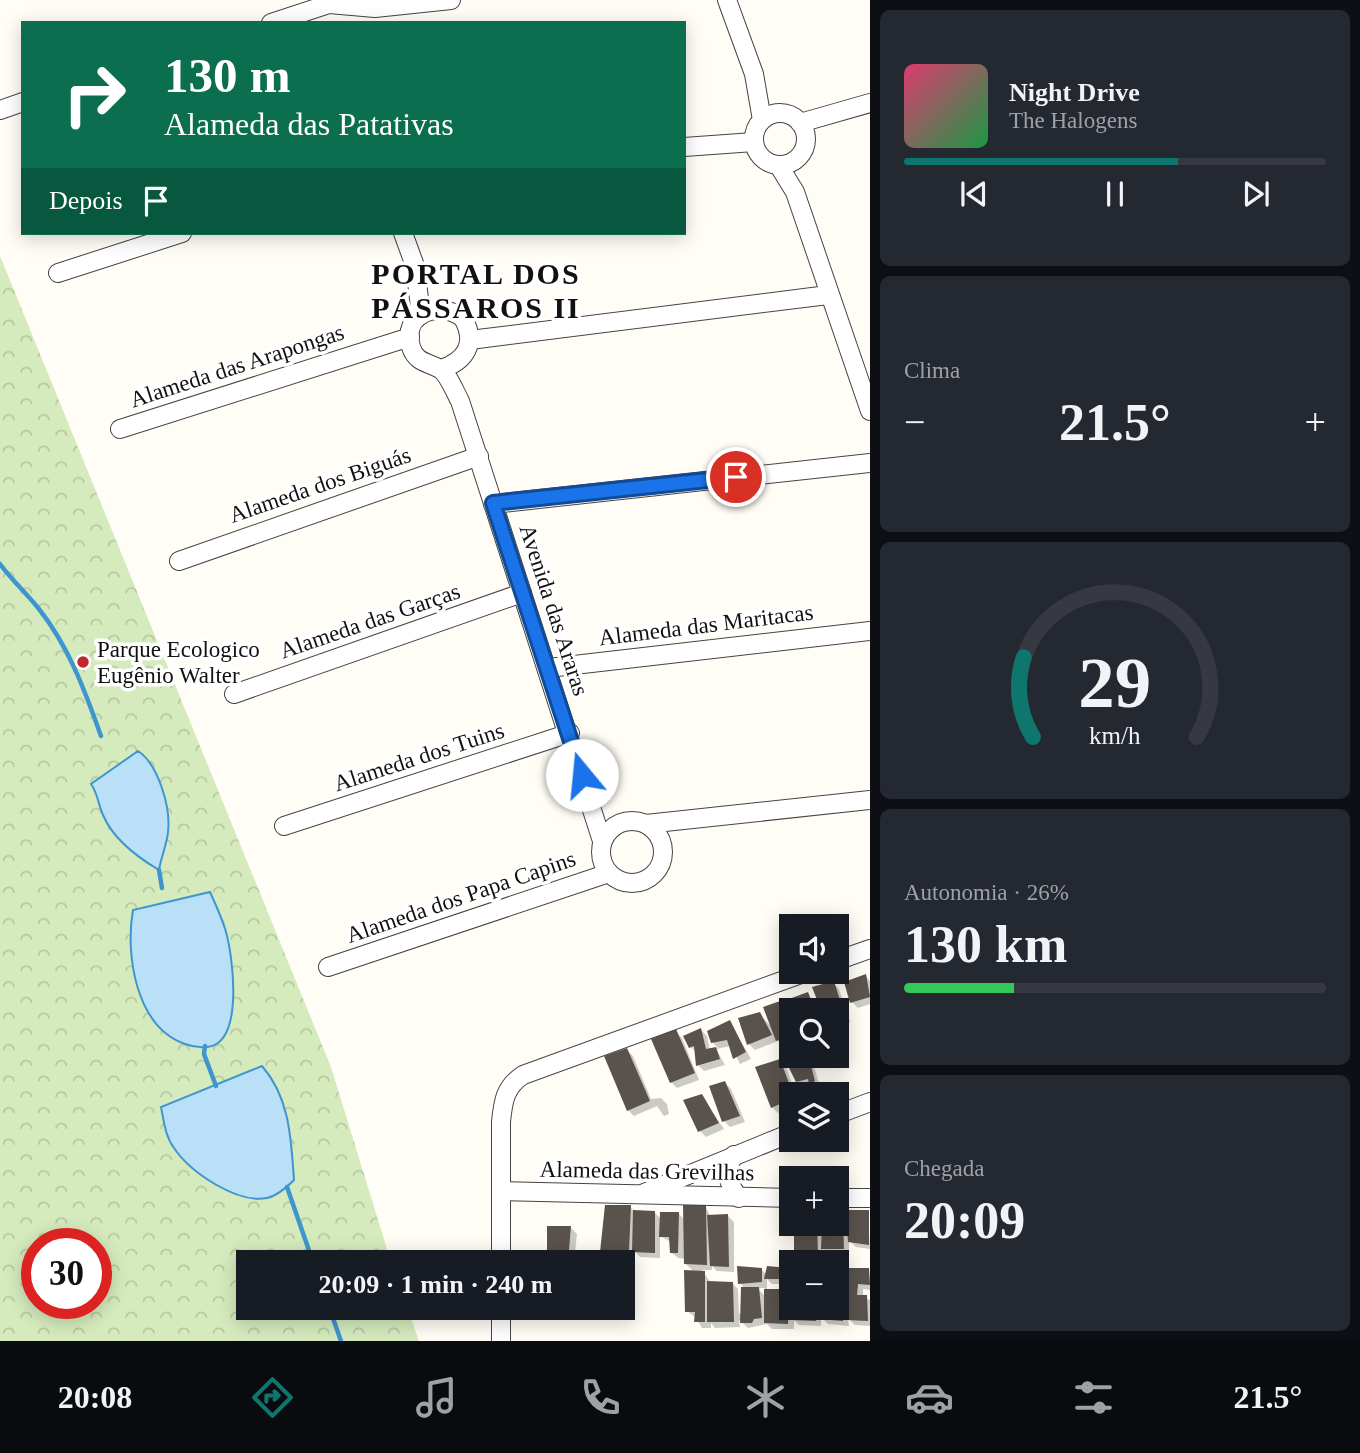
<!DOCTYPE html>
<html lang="pt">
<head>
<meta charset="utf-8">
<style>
	:root { --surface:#171b24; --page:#242831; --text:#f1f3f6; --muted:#9ea1a6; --line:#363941; --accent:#0f766e }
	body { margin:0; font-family:"Times New Roman",serif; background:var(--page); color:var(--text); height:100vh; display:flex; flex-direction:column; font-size:26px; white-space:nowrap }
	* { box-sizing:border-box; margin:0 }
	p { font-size:23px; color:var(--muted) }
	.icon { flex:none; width:38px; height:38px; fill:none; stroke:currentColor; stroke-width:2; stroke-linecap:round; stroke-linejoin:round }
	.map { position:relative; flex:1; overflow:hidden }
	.sheet { display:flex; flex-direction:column; gap:10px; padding:10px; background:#0d0f14; width:490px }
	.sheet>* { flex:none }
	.top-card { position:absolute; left:21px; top:21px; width:665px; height:214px; border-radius:0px; box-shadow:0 4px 18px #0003; background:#0b6e4f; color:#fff; overflow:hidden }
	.controls { position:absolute; left:779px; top:914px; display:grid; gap:14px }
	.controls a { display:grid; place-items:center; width:70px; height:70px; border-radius:0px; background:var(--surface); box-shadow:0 4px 18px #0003; font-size:35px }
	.speed { position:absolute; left:21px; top:1228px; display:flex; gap:14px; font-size:35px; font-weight:700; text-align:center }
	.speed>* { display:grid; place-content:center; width:91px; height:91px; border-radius:50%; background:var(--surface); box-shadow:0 4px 18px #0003; line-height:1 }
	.speed .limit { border:10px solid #d22; background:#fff; color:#111 }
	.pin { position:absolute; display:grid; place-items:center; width:60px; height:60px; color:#fff; margin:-30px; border:4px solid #fff; border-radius:50%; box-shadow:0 2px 7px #0007 }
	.me { position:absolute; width:77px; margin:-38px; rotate:343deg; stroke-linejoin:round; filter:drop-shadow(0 0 5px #0008) }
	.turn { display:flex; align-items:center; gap:24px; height:147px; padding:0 28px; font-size:32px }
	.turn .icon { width:91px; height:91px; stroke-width:2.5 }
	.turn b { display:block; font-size:49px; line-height:60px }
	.then { display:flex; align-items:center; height:66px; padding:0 28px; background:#0003; gap:14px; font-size:26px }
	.big { font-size:52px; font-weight:600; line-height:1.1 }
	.sheet .tile { flex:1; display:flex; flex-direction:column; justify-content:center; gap:10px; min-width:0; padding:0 24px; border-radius:10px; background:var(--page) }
	.sheet .dial { align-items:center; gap:0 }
	.dial svg { height:182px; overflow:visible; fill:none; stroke:var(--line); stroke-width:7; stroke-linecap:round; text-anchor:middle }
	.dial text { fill:var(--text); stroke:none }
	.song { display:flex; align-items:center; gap:21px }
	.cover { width:84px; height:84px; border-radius:10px; background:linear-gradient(135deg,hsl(340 70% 55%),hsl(140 70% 35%)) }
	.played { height:7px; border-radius:4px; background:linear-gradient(90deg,var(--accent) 65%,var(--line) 65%) }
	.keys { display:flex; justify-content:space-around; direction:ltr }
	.heat { display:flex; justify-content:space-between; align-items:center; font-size:38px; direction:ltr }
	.charge { height:10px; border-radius:5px; background:linear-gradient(90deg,#34c759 26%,var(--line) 0) }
	.trip { position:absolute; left:236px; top:1250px; width:399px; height:70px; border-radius:0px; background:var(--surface); box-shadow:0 4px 18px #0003; font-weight:600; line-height:70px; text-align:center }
	.tabs { display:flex; height:112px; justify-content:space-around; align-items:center; background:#090b0e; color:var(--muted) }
	.tabs .icon { width:49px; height:49px }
	.tabs .selected { color:var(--accent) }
	.tabs b { font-size:32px; color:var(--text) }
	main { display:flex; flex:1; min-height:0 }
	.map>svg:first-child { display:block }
	.park { fill:url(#park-crowns); fill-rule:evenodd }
	.water { fill:#b9e0f7; stroke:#3f96cf; stroke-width:2 }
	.shadow { fill:#0003; fill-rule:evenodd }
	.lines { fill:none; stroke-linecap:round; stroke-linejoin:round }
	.stream { stroke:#3f96cf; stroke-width:4.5 }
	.building { fill:#5a524d }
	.minor-casing { stroke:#444; stroke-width:20 }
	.minor { stroke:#fff; stroke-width:18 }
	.route-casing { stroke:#114b97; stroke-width:18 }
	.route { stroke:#1a73e8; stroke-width:12 }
	.poi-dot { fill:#c4262e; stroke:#fff; stroke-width:2.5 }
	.labels { text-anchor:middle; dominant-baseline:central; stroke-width:7; stroke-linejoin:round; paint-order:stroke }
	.street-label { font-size:23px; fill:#111; stroke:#fff }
	.poi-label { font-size:23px; fill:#111; stroke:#fff; text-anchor:start }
	.district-label { font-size:30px; font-weight:bold; letter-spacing:2px; fill:#111; stroke:#fff }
</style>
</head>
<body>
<main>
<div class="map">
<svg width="870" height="1341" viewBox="0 0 870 1341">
	<defs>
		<pattern id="park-crowns" width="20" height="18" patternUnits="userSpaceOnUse" patternTransform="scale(1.75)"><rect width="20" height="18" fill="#d5ebbd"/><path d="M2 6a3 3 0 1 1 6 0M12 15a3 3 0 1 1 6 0" fill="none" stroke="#b6c8a1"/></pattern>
	</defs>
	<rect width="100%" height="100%" fill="#fffdf5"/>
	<path class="park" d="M0,256L331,1067L391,1262H248V1307H407L419,1341H0ZM37,1244H96V1304H37Z"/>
	<g class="water">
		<path d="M138,751C158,764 171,807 168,832C167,844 161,857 159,870C137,857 113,839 103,815C98,804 98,794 91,784Z"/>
		<path d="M210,892C216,905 222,918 226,932C233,957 243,1036 212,1046C204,1048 193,1047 185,1044C136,1027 125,955 133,910Z"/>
		<path d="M262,1066C290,1098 291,1139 294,1180C287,1187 277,1196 267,1198C237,1204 190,1172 174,1148C165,1136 164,1121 161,1107Z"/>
	</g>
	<g class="shadow">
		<path d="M866,976L870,981V1004L858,1008L852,1002Z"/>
		<path d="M833,983L839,989L850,1022L836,1027Z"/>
		<path d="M783,1002L791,1013V1044L783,1046L778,1041L755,1050L749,1044L759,1014L773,1028Z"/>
		<path d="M730,1022L751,1059L740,1064L731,1046L716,1049L725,1065L704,1071L698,1065L695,1056L698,1054L690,1046L701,1030L707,1036L710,1050L718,1048L712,1042Z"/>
		<path d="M676,1032L682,1038L699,1080L677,1088L671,1082Z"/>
		<path d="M627,1050L633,1056L651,1099L661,1098L667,1104L669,1114L664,1116L657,1106L634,1116L628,1110Z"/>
		<path d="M802,1055H810L811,1058L807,1059L814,1066L820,1087L816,1089L812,1085L804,1087L798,1081L807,1061Z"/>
		<path d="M780,1061L786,1067L796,1094H791V1107L778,1113L772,1107Z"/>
		<path d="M725,1083L731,1089L745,1122L730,1127L724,1121Z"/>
		<path d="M701,1096L724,1129L706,1137L700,1131Z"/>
		<path d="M705,1206L711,1217L728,1216L734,1222V1272L717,1271L712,1266V1270H702L711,1283H732L738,1289L739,1314H742L743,1286L740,1283L761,1269L767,1275L789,1270L791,1272V1284H772L767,1279V1291H785L791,1297V1307H836L840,1282L847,1289L869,1270L870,1290L863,1289V1297L870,1300V1326L855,1325L848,1318L849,1326L828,1324L821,1317V1326L799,1325L794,1320V1329H772L767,1324L748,1328L739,1320L740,1327L715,1328L711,1323V1328H702L696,1318L687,1311L695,1273L686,1264V1259L678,1258L671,1252V1242L660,1236V1258L640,1257L635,1252L634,1258L608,1257L601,1251L630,1207L635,1212H654L661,1219L678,1213L685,1220ZM757,1288H765V1296Z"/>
		<path d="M868,1212L870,1249L856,1247L849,1240V1254L828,1255L823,1249V1260L804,1262L795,1254L796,1228L792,1223H836L842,1220L849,1227Z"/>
		<path d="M571,1228L577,1234L574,1262H554L548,1256Z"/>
	</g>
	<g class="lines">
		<g class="stream">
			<path d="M0,564C12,580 26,593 39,609C69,647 85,691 101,736"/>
			<path d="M159,870L162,888"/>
			<path d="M205,1046L204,1054L216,1086"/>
			<path d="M287,1187L313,1262"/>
			<path d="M329,1307L341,1341"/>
		</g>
	</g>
	<g class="building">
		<path d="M866,974L870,997L850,1003L844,982Z"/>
		<path d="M834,981L845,1016L836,1019V1010H821L812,987Z"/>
		<path d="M808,992L815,1010H793L789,999Z"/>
		<path d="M783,1000L791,1021V1036L776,1041L763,1007Z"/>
		<path d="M760,1012L772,1035L747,1045L738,1018Z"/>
		<path d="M730,1020L746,1052L733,1059L727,1040L711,1043L707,1031Z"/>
		<path d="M701,1028L706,1049L716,1047L720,1059L696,1066L694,1046L689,1048L683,1036Z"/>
		<path d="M676,1029L695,1073L670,1083L651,1039Z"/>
		<path d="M627,1048L650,1101L627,1111L604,1056Z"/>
		<path d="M809,1058L815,1081L809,1084L808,1079L796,1082L787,1064Z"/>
		<path d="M780,1059L793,1094L791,1099L771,1108L755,1067Z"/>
		<path d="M725,1081L740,1116L722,1122L709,1086Z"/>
		<path d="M702,1094L719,1123L698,1132L683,1100Z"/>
		<path d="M706,1204L707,1265L684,1264L683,1205Z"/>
		<path d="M605,1205H631L629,1252H600Z"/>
		<path d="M633,1210L655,1211V1253L632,1252Z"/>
		<path d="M846,1210H869V1245L848,1242Z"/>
		<path d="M660,1212H679L678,1253H670L669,1237H659Z"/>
		<path d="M728,1214L729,1267L710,1266L707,1215Z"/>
		<path d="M836,1218H843L844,1249H821L822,1223H836Z"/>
		<path d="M791,1223H817L818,1254H794V1226L787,1224Z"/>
		<path d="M547,1226H571L568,1262H556V1257H547Z"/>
		<path d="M737,1266L762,1268V1282L738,1284Z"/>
		<path d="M767,1266L789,1268L788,1279H764Z"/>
		<path d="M844,1268H869L870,1285L858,1284L857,1295H867L868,1321L847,1320Z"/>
		<path d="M684,1270L705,1271V1322H694L695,1312H685Z"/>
		<path d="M836,1280H841L843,1321L820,1319V1307H836Z"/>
		<path d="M707,1281L733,1282L734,1322H707Z"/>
		<path d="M741,1287H759L762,1318L754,1319L752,1323H740Z"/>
		<path d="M764,1289H785L789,1302L788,1324L764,1323Z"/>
		<path d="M792,1307H815L816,1321L792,1320Z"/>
	</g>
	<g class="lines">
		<g class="minor-casing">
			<g id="minor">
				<path d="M727,0L754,74L762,120"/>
				<path d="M271,23L329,4L375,8L451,0"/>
				<path d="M0,110L23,102"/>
				<circle cx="780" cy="139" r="26"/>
				<path d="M800,123L870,103"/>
				<path d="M684,147L754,142"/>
				<path d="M779,166L795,192L870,411"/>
				<path d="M403,233L415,266L421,315"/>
				<path d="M58,273L182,233"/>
				<path d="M470,340L828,295"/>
				<path d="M441,369C466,361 477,343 463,318C439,300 401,313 411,347C416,363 428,362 440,369C448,374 455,392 460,401L602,841"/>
				<path d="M120,429L410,337"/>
				<path d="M493,504L870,463"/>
				<path d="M179,561L479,456"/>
				<path d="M548,668L870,631"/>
				<path d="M234,694L522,593"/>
				<circle cx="632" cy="852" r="31"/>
				<path d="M646,824L870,800"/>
				<path d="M284,826L570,733"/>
				<path d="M836,961L870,949"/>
				<path d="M328,967L609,873"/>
				<path d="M836,1115L870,1102"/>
				<path d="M734,1155C724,1172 728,1184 739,1198"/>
				<path d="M502,1191L791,1198"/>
				<path d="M644,1193L791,1133"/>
				<path d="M836,1198H870"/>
				<path d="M501,1262V1122C503,1101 505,1087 523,1075L809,971"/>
				<path d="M501,1341V1307"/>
			</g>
		</g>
		<use href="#minor" class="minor"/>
	</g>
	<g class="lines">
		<g class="route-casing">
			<path id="route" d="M582,775L493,503L736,477"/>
		</g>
		<use href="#route" class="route"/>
	</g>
	<circle class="poi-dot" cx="83" cy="662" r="7"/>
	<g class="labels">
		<g class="street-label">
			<text transform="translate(237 366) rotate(-18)">Alameda das Arapongas</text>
			<text transform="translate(320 485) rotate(-19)">Alameda dos Biguás</text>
			<text transform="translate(554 610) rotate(72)">Avenida das Araras</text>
			<text transform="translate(370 621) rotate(-19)">Alameda das Garças</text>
			<text transform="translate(706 625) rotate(-7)">Alameda das Maritacas</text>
			<text transform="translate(419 757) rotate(-18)">Alameda dos Tuins</text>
			<text transform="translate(461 897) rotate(-19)">Alameda dos Papa Capins</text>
			<text transform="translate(647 1171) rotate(1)">Alameda das Grevilhas</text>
		</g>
		<g class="poi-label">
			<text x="97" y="649">Parque Ecologico<tspan x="97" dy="26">Eugênio Walter</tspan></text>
		</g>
		<g class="district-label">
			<text x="476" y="273">PORTAL DOS<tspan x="476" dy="34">PÁSSAROS II</tspan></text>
		</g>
	</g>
</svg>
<div class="controls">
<a><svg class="icon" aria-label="sound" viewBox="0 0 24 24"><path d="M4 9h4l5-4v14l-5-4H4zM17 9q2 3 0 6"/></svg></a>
<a><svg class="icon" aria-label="search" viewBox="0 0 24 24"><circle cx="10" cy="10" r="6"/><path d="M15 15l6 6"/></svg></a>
<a><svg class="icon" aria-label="layers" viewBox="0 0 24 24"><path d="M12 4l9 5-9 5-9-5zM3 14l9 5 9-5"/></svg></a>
<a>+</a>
<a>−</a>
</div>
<div class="speed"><div class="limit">30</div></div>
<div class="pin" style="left:736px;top:477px;background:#d93025"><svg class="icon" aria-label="arrive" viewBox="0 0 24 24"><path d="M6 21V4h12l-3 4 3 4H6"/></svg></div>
<svg class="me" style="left:582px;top:775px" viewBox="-20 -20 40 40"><circle r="19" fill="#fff"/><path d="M0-13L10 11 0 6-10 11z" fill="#1a73e8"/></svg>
<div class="trip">20:09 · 1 min · 240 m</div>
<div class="top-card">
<div class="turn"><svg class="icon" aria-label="right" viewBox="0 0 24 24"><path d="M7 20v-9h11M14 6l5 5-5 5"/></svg><div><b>130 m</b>Alameda das Patativas</div></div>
<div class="then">Depois<svg class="icon" aria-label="arrive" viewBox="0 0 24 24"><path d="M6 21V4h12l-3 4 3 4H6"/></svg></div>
</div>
</div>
<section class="sheet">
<div class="tile">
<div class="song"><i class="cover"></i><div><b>Night Drive</b><p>The Halogens</p></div></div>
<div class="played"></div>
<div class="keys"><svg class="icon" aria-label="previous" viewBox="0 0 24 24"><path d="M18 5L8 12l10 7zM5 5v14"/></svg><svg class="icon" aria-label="pause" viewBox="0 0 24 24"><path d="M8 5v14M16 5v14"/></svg><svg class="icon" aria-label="next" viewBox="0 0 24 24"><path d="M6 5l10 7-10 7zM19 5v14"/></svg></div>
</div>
<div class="tile"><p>Clima</p>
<div class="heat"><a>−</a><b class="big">21.5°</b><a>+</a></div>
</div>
<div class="tile dial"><svg viewBox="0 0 100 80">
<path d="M14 69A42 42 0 1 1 86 69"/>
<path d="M14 69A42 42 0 0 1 10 34" stroke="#0f766e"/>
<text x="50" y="56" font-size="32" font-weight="700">29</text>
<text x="50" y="72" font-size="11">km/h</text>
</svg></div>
<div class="tile"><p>Autonomia · 26%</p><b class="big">130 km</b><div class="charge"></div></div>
<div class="tile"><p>Chegada</p><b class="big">20:09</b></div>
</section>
</main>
<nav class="tabs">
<b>20:08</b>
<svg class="icon selected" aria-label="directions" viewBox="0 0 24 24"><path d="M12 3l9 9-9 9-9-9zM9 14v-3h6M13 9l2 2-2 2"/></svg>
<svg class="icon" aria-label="music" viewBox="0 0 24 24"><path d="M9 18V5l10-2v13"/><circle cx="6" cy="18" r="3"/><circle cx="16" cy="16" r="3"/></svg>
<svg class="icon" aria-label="phone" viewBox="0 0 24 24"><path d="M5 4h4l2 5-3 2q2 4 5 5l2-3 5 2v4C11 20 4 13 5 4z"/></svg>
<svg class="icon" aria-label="climate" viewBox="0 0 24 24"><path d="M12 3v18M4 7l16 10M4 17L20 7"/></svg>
<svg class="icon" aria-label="car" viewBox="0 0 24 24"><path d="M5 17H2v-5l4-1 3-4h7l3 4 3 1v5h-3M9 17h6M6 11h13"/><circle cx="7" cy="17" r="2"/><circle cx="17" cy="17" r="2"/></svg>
<svg class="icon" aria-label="filters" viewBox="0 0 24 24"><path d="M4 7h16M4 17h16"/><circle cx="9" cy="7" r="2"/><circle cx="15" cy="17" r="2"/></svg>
<b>21.5°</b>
</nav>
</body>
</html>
